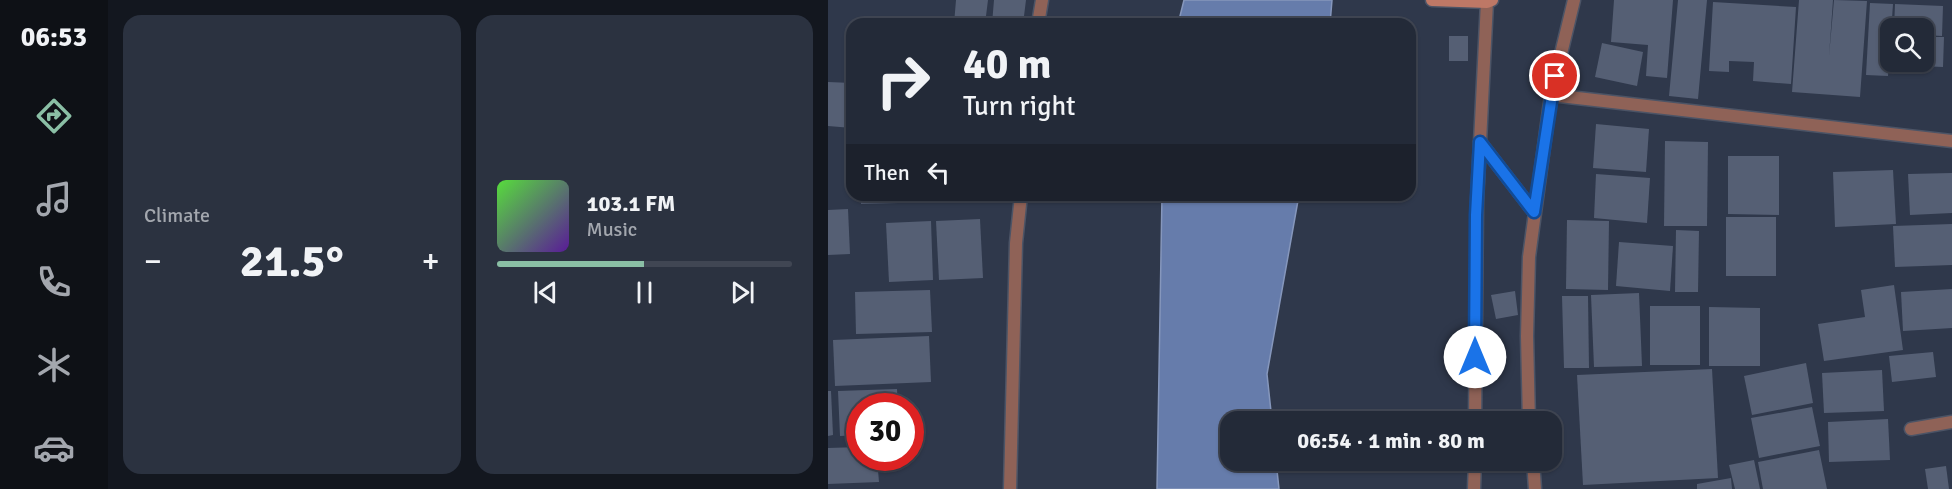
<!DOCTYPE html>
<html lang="en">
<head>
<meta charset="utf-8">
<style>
	:root { --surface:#232a38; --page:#2b3240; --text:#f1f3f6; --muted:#a3a7ae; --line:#404653; --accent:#8abfa5 }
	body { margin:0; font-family:Signika,sans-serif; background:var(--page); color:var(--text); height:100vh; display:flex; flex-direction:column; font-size:22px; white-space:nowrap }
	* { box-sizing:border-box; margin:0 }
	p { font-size:20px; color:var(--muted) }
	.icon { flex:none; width:33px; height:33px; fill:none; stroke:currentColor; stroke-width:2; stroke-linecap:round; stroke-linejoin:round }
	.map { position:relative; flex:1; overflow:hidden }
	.side { display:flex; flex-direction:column; gap:15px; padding:15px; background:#13171f; width:720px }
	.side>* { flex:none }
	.guide { position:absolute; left:18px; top:18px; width:570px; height:183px; border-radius:18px; box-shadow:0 2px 4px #0004,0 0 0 2px var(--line); background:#232a38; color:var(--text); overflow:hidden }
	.controls { position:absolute; left:1052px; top:18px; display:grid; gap:12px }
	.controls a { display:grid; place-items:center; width:54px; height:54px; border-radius:12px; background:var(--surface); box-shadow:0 2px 4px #0004,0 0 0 2px var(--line); font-size:30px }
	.speed { position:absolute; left:18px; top:393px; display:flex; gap:12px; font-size:30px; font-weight:700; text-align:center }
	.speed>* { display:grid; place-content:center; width:78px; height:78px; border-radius:50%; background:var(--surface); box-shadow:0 2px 4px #0004,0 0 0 2px var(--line); line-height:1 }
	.speed .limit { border:9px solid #d22; background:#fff; color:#111 }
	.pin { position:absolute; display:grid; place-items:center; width:51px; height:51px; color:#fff; margin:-26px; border:3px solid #fff; border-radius:50%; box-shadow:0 2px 6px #0007 }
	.me { position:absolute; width:66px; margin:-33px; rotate:0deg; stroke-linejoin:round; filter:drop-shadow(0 0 4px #0008) }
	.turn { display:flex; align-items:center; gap:21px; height:126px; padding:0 18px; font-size:27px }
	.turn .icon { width:78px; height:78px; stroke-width:2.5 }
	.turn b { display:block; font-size:42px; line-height:51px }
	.then { display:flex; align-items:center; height:57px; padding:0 18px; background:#0003; gap:12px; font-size:22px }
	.big { font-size:45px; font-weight:700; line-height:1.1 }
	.side .tile { flex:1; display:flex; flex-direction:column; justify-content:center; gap:9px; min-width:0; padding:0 21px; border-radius:18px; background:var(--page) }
	.song { display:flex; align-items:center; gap:18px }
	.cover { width:72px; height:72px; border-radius:9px; background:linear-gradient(135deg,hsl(110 70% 55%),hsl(270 70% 35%)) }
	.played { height:6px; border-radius:3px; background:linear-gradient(90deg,var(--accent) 50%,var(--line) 50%) }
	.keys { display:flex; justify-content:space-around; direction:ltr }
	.heat { display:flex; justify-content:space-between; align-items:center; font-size:33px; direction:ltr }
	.side .tiles { flex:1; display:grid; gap:15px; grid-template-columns:repeat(2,1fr) }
	.trip { position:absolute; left:392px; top:411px; width:342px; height:60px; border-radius:18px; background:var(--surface); box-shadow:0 2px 4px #0004,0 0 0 2px var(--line); font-weight:700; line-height:60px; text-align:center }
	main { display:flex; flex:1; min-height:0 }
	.tabs { display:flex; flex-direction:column; width:108px; justify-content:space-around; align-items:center; background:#0e1116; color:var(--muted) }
	.tabs .icon { width:42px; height:42px }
	.tabs .on { color:var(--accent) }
	.tabs b { font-size:27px; color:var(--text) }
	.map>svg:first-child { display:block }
	.water { fill:#667cab; stroke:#8697bc; stroke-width:1.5 }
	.building { fill:#555f74 }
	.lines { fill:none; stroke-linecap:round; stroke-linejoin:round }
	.minor-casing { stroke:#4c5466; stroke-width:15 }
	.tertiary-casing { stroke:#4c5466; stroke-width:15 }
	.secondary-casing { stroke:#4c5466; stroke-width:15 }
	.minor { stroke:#8f6257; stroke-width:12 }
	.tertiary { stroke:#8f6257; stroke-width:12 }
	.secondary { stroke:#be7866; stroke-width:12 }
	.route-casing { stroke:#114b97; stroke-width:15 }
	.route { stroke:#1a73e8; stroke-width:10 }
</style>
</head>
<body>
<main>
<nav class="tabs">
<b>06:53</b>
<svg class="icon on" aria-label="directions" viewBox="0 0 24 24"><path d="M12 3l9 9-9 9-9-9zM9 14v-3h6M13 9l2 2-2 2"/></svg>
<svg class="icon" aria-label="music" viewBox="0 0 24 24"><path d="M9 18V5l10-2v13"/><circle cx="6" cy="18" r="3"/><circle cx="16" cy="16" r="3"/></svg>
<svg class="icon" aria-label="phone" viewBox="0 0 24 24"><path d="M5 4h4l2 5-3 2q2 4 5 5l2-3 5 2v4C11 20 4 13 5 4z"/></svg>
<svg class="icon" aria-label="climate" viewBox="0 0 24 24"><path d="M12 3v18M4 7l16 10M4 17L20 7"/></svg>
<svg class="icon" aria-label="car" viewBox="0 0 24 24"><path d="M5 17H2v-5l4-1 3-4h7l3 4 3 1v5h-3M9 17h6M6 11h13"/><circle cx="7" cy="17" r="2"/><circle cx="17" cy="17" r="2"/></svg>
</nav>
<section class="side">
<div class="tiles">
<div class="tile"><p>Climate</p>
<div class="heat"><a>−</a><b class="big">21.5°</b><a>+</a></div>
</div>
<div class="tile">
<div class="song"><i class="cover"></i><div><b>103.1 FM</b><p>Music</p></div></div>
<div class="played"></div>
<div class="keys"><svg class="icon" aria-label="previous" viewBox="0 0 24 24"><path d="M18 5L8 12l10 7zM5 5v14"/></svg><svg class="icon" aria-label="pause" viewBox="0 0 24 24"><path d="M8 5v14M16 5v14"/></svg><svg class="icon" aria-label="next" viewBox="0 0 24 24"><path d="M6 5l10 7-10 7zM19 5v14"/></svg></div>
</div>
</div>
</section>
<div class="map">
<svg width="1124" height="489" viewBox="0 0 1124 489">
	<rect width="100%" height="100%" fill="#2f384b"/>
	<g class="water">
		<path d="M356,0H504L502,24H350Z"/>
		<path d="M334,195H471L439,374L444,421L402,422V460L448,461L451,489H329Z"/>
	</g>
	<g class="building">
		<path d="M128,0H160L157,24H126Z"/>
		<path d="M166,0H198L195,24H164Z"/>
		<path d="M786,0H845L839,78L818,76L820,45L783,42Z"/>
		<path d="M850,0H879L870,99L841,96Z"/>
		<path d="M971,0H1005L1001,56L1006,0L1039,1L1032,97L964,92Z"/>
		<path d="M885,2L968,7L963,84L925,81L926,62L901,61V72L881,71Z"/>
		<path d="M1042,3L1065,4L1060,76L1038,75Z"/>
		<path d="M1067,4L1115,6L1114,36L1095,35V28H1066Z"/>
		<rect x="621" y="36" width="19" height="25"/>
		<path d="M1095,37H1116L1115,67L1067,65V62H1095Z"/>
		<path d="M774,43L815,52L809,86L767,77Z"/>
		<path d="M0,82L24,83V128L0,126Z"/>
		<path d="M768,124L821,129L818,172L765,168Z"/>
		<path d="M837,141L880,142L879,226H836Z"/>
		<path d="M900,156H951V215L900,214Z"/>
		<path d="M1065,170L1068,224L1007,227L1005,172Z"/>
		<path d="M1124,173V213L1082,215L1080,174Z"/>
		<path d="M768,174L822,178L819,223L766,218Z"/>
		<path d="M33,195H108V202L33,204Z"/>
		<path d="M20,209L22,254L0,255V210Z"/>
		<rect x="898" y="217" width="50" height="59"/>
		<path d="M152,219L155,278L111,280L108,221Z"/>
		<path d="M739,220L781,221L780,290L738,289Z"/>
		<path d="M103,221L105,280L61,282L58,223Z"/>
		<path d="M1124,224V265L1067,267L1065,226Z"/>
		<path d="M848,230L871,231L870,292H847Z"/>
		<path d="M791,242L845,246L842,291L788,286Z"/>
		<path d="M1066,285L1075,350L996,361L990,324L1037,317L1033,290Z"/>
		<path d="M1124,289V328L1075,331L1073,292Z"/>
		<path d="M102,290L104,332L28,334L27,292Z"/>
		<path d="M687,291L690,315L668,319L663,295Z"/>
		<path d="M811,293L814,366L766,367L763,295Z"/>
		<path d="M734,296H760L761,368H736Z"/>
		<rect x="822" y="306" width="50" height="59"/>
		<path d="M881,307L932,308V366H881Z"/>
		<path d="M101,336L103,382L7,386L5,340Z"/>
		<path d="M1105,352L1108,377L1064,382L1061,356Z"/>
		<path d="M978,363L985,403L924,415L916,376Z"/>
		<path d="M884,369L890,478L755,485L749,375Z"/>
		<path d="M1054,370L1056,411L996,413L994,373Z"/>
		<path d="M69,389L70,406H32V435L12,436L10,391Z"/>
		<path d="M0,391H3L5,435L0,436Z"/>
		<path d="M984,407L992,446L931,458L923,418Z"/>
		<path d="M1060,419L1062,460L1001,462L1000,422Z"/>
		<path d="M32,447V458H49L51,482L0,484V448Z"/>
		<path d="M991,450L999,489H935L930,462Z"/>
		<path d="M926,460L932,489H907L901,465Z"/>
		<path d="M1118,466L1121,489H1100L1097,469Z"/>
		<path d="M903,478L904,489H869V484Z"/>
	</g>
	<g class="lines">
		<g class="minor-casing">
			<g id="minor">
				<path d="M210,24L214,0"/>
				<path d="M652,142L706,212"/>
				<path d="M647,422L649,202L659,2"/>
				<path d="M1083,429L1124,422"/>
				<path d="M182,489L188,243L193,195"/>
				<path d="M646,489L647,460"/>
			</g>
		</g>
		<g class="tertiary-casing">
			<g id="tertiary">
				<path d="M723,95L746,0"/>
				<path d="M701,422L699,336L701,257L723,95L1124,141"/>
				<path d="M705,460L707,489"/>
			</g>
		</g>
		<g class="secondary-casing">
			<path id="secondary" d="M604,0L659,2L664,0"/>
		</g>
		<use href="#minor" class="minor"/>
		<use href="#tertiary" class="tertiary"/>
		<use href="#secondary" class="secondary"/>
	</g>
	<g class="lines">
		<g class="route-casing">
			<path id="route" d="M647,357L648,215L652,142L706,212L727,76"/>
		</g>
		<use href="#route" class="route"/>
	</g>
</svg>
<div class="controls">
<a><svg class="icon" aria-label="search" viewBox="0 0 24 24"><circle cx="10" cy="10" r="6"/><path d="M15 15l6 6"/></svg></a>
</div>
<div class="speed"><div class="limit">30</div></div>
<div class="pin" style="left:727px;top:76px;background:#d93025"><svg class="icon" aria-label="arrive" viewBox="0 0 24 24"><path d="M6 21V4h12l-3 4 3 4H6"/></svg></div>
<svg class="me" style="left:647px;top:357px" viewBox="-20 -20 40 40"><circle r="19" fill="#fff"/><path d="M0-13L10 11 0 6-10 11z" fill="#1a73e8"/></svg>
<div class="trip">06:54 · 1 min · 80 m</div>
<div class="guide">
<div class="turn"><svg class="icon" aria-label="right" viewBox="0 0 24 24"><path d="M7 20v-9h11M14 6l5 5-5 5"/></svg><div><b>40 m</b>Turn right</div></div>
<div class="then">Then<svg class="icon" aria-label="left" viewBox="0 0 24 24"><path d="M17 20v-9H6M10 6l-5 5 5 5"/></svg></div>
</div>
</div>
</main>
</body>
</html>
